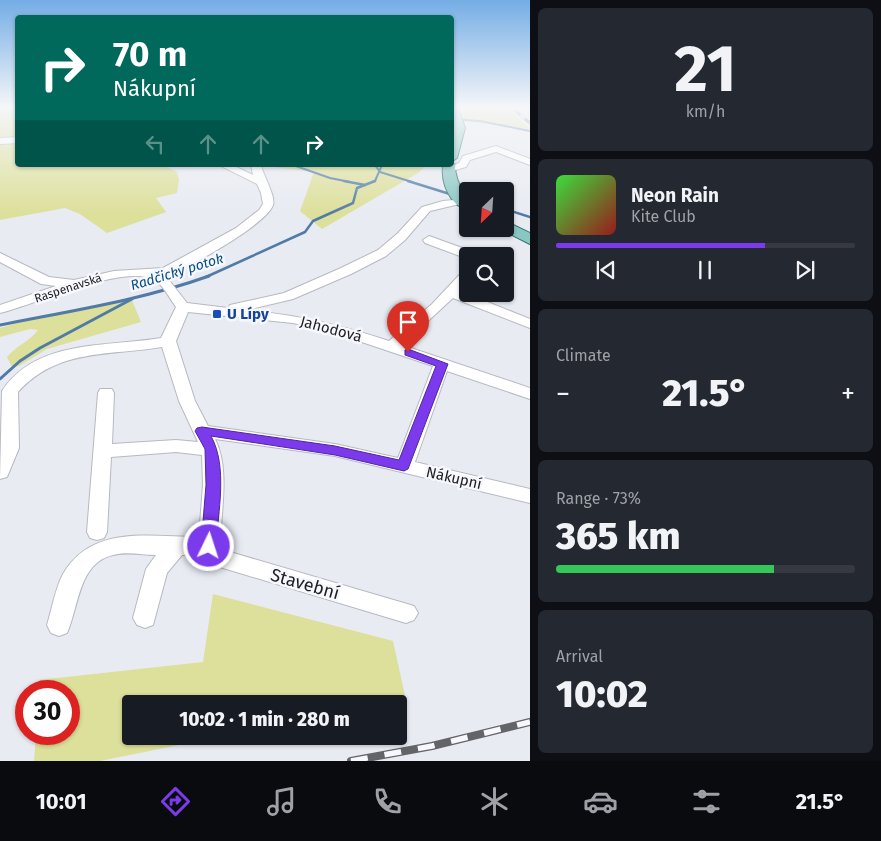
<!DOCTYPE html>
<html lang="en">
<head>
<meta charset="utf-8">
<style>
	:root { --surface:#171b24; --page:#242831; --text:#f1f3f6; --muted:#9ea1a6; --line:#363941; --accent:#7c3aed }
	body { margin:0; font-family:"Fira Sans",sans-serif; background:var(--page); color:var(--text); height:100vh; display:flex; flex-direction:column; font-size:19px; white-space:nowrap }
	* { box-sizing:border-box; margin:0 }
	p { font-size:16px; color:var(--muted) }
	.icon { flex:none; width:28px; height:28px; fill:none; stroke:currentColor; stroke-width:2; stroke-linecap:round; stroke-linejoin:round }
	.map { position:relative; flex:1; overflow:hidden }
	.drawer { display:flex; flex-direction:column; gap:8px; padding:8px; background:#0d0f14; width:351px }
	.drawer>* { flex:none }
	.banner { position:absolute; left:15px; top:15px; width:439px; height:152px; border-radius:5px; box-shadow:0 1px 4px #0004; background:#00695c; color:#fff; overflow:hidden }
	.needle { width:32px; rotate:205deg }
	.fabs { position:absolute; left:459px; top:182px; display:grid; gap:10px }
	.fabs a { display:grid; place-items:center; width:55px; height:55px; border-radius:5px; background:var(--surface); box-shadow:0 1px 4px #0004; font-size:25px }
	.speed { position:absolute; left:15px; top:680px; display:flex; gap:10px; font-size:25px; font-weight:700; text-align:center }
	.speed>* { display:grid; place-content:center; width:65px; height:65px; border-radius:50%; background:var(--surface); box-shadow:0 1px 4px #0004; line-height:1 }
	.speed .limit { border:8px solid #d22; background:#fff; color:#111 }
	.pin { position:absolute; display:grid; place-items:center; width:42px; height:42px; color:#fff; margin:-51px -21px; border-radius:50% 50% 50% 0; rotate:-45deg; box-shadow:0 0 5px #0007 }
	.pin .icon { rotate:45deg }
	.me { position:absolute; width:55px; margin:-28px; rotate:4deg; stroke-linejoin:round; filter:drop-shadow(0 0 4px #0008) }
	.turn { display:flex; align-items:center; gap:18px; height:105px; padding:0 15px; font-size:22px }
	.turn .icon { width:65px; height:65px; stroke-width:2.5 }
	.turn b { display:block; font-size:35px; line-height:42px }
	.lanes { display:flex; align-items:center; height:48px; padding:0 15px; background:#0003; justify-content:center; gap:25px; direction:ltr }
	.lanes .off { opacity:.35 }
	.big { font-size:38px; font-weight:800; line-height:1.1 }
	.drawer .tile { flex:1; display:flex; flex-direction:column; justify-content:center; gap:8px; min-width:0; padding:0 18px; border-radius:8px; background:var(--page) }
	.drawer .dial { align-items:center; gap:0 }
	.dial b { font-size:65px; line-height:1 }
	.song { display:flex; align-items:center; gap:15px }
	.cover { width:60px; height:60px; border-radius:8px; background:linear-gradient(135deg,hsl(120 70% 55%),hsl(0 70% 35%)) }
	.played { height:5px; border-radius:2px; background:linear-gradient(90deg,var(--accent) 70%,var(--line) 70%) }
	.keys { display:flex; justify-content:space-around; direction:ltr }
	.heat { display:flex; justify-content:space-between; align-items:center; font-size:28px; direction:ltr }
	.charge { height:8px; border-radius:4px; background:linear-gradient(90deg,#34c759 73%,var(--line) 0) }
	.trip { position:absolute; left:122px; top:695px; width:285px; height:50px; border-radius:5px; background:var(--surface); box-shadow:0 1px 4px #0004; font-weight:800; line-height:50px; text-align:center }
	.menu { display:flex; height:80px; justify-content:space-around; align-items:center; background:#090b0e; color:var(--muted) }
	.menu .icon { width:35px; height:35px }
	.menu .on { color:var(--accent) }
	.menu b { font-size:22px; color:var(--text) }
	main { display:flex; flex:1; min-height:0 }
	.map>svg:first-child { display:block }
	.green { fill:#dde09a }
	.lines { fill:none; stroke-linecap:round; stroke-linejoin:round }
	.stream-far2 { stroke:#517ba7; stroke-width:2 }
	.stream-far1 { stroke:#517ba7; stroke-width:2.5 }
	.stream { stroke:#517ba7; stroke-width:3 }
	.minor-casing { stroke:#b6b9c0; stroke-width:2 }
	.major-casing { stroke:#327370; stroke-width:2 }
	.minor { fill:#fff; fill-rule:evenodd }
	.major { fill:#8ac6c2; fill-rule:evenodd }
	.rail-far1-casing { stroke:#626468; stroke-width:3 }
	.rail-casing { stroke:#626468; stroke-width:8 }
	.rail-far1 { stroke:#f6f8fe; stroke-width:2; stroke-dasharray:6; stroke-linecap:butt }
	.rail { stroke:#f6f8fe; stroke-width:5.5; stroke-dasharray:17; stroke-linecap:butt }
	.route { fill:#7c3aed; stroke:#51269a }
	.transit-dot { fill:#1a4fb4; stroke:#f6f8fe; stroke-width:2 }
	.labels { text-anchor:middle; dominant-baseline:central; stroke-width:5; stroke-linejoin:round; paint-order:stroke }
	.far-street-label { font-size:12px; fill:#1e1f21; stroke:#f6f8fe }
	.far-water-label { font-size:14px; font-style:italic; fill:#054c83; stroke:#f6f8fe }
	.transit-label { font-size:15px; font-weight:bold; fill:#164399; stroke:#f6f8fe; text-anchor:start }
	.street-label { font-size:15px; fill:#1e1f21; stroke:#f6f8fe }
	.near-street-label { font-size:18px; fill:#1e1f21; stroke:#f6f8fe }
</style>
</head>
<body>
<main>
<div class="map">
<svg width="530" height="761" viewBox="0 0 530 761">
	<rect width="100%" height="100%" fill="#e8ebf2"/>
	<g class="green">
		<rect x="0" y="107" width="17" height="32"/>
		<path d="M461,107H506L530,129L495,124L464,122Z"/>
		<path d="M0,142H17L18,165H164L177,172L179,180L177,193L156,198L166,212L107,233L80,214L65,208L0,220Z"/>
		<path d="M259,165H427L418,173L322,229L300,211L314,172Z"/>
		<path d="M131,298L141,322L47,349L19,366L12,367L7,357C16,346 30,341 38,330L30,329L0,337V328L44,315Z"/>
		<path d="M213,594L393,641L406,700L387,704H131V736H224L100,761H34L36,734H69V691H39V680L203,662Z"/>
	</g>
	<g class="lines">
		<g class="stream-far2">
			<path d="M451,119L480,121L530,131"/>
			<path d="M293,165L330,178L350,182"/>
			<path d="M375,165L380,172L412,182"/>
			<path d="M372,182L375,181L382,165"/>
		</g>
		<g class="stream-far1">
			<path d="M344,181L365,185"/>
			<path d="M408,181L453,195"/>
			<path d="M505,209L530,217"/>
			<path d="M206,277L305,232L313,221L353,203L357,188L375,181"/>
		</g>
		<g class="stream">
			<path d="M0,325C70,311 142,300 209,276"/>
			<path d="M0,379L20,361L40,348L132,299"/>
		</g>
		<g class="minor-casing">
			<g id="minor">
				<path d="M18,137V143L0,144V138Z"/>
				<path d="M496,146L530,159V165L496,152L470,160L466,167L448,172L443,169L459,163L463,156Z"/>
				<path d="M219,165H232L253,175L251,165H261C263,175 276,196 273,205C267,224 185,271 165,275L187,303L228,308L230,305L284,293L341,268L378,250L397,234L422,207L443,201L464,199V203L430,211L405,240L386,256L351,274L293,299L246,310C296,315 341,325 389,341L432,304L463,271L468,270V282L460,291L530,319V328L453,298L402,345L530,388V399L447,371L415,462L530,489V503L335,456L215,439C230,468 221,511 220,543L230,552L414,606L418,613L414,620L406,623L223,568L215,565L204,555H182L167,573L153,625L145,628L137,625L133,618L146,569L156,555C143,555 126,551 113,555C78,563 79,607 67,633L59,636L51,633L47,625C52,609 55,589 63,574C92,524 150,537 199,537L203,485L202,455L176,452L111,457L107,532L104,538L97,540L90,538L87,532L98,393L100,389H112L114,393L112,444L176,440L198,442L179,401L162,347C109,356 58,348 18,392L19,448L7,477L0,479L2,391C36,339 107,347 161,338L176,307C170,299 163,285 155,280C125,263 34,305 0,313V305L56,286L41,284L0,262V253L49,277L74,280L114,271L163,268L236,228L259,210L263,204L261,193L257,184ZM188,312L293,323L335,333L433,366L398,458L335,444L208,426L195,401L176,341Z"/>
				<path d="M429,236L476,253L478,256H468V259L425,243L423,240Z"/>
			</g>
		</g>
		<g class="major-casing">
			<g id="major">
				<path d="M451,107H458L465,128L457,158L451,162L453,128Z"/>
				<path d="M451,162L455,165C455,185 468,193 468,210C449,205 441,182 443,165H451Z"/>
				<path d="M505,221L530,233V244L500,229H505Z"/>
			</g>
		</g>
		<use href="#minor" class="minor"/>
		<use href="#major" class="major"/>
		<g class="rail-far1-casing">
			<path id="rail-far1" d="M511,107L530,123"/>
		</g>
		<g class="rail-casing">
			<path id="rail" d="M351,761L432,746L530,722"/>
		</g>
		<use href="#rail-far1" class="rail-far1"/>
		<use href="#rail" class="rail"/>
	</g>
	<linearGradient id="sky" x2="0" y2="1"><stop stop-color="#74ade5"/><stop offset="0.5" stop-color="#f5f6f9"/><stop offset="1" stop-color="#f5f6f9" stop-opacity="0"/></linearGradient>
	<rect width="530" height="214" fill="url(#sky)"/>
	<path class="route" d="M408,349L448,364L408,469L404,471L335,455L211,436C228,467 218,512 216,546L214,550L209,552L203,550L201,546L206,485L205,449L195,431L197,428L202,427L335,446L399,460L436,366L405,355V350Z"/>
	<rect class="transit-dot" x="212" y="309" width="10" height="10" rx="2.5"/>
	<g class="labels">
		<g class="far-street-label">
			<text transform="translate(68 288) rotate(-18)">Raspenavská</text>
		</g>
		<g class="far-water-label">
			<text transform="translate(177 272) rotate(-17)">Radčický potok</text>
		</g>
		<g class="transit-label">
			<text x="227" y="314">U Lípy</text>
		</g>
		<g class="street-label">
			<text transform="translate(331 329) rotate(15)">Jahodová</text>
			<text transform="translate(454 478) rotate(13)">Nákupní</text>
		</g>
		<g class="near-street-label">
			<text transform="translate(305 584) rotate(16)">Stavební</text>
		</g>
	</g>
</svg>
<div class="fabs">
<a><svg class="needle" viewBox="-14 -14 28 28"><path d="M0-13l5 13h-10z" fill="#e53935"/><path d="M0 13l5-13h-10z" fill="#9ea1a6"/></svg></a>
<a><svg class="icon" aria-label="search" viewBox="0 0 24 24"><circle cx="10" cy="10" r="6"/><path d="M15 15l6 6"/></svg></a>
</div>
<div class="speed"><div class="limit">30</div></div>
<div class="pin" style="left:408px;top:352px;background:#d93025"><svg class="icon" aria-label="arrive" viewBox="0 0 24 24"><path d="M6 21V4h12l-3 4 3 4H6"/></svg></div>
<svg class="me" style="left:209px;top:546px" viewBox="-20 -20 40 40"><circle r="17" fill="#7c3aed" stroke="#fff" stroke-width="3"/><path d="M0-11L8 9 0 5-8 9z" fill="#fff"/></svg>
<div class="trip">10:02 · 1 min · 280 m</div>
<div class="banner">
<div class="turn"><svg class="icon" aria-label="right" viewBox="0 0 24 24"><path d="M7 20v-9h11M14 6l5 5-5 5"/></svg><div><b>70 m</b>Nákupní</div></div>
<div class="lanes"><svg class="icon off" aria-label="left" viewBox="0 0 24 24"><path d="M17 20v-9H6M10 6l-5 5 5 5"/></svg><svg class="icon off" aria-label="ahead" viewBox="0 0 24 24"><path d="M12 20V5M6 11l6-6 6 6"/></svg><svg class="icon off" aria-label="ahead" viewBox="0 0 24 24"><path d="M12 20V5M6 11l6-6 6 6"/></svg><svg class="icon" aria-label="right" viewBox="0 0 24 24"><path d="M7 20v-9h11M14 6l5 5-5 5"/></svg></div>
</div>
</div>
<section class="drawer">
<div class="tile dial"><b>21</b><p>km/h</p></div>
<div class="tile">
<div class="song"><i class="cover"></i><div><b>Neon Rain</b><p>Kite Club</p></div></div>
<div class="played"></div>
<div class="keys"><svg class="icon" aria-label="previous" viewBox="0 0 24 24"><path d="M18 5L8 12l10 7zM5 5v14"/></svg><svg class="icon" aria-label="pause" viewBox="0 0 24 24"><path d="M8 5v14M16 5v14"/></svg><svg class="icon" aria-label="next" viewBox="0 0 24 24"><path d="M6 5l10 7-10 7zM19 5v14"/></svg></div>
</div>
<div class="tile"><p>Climate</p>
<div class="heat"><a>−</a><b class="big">21.5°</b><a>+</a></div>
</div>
<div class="tile"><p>Range · 73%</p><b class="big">365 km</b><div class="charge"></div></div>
<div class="tile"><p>Arrival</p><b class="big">10:02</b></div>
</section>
</main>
<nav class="menu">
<b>10:01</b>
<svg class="icon on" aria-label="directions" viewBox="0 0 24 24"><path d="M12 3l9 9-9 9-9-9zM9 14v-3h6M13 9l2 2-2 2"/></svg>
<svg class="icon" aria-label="music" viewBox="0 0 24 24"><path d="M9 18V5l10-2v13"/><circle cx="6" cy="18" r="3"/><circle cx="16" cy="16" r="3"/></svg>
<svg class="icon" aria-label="phone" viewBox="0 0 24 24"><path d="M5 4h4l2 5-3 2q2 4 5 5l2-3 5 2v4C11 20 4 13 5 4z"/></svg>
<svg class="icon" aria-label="climate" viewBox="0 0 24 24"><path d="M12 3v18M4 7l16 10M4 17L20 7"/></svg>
<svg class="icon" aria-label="car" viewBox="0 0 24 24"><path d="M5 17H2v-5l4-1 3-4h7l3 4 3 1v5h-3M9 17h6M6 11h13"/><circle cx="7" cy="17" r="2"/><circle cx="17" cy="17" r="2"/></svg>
<svg class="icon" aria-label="filters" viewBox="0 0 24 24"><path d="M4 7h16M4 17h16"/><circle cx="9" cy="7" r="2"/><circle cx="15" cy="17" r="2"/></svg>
<b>21.5°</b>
</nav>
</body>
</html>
